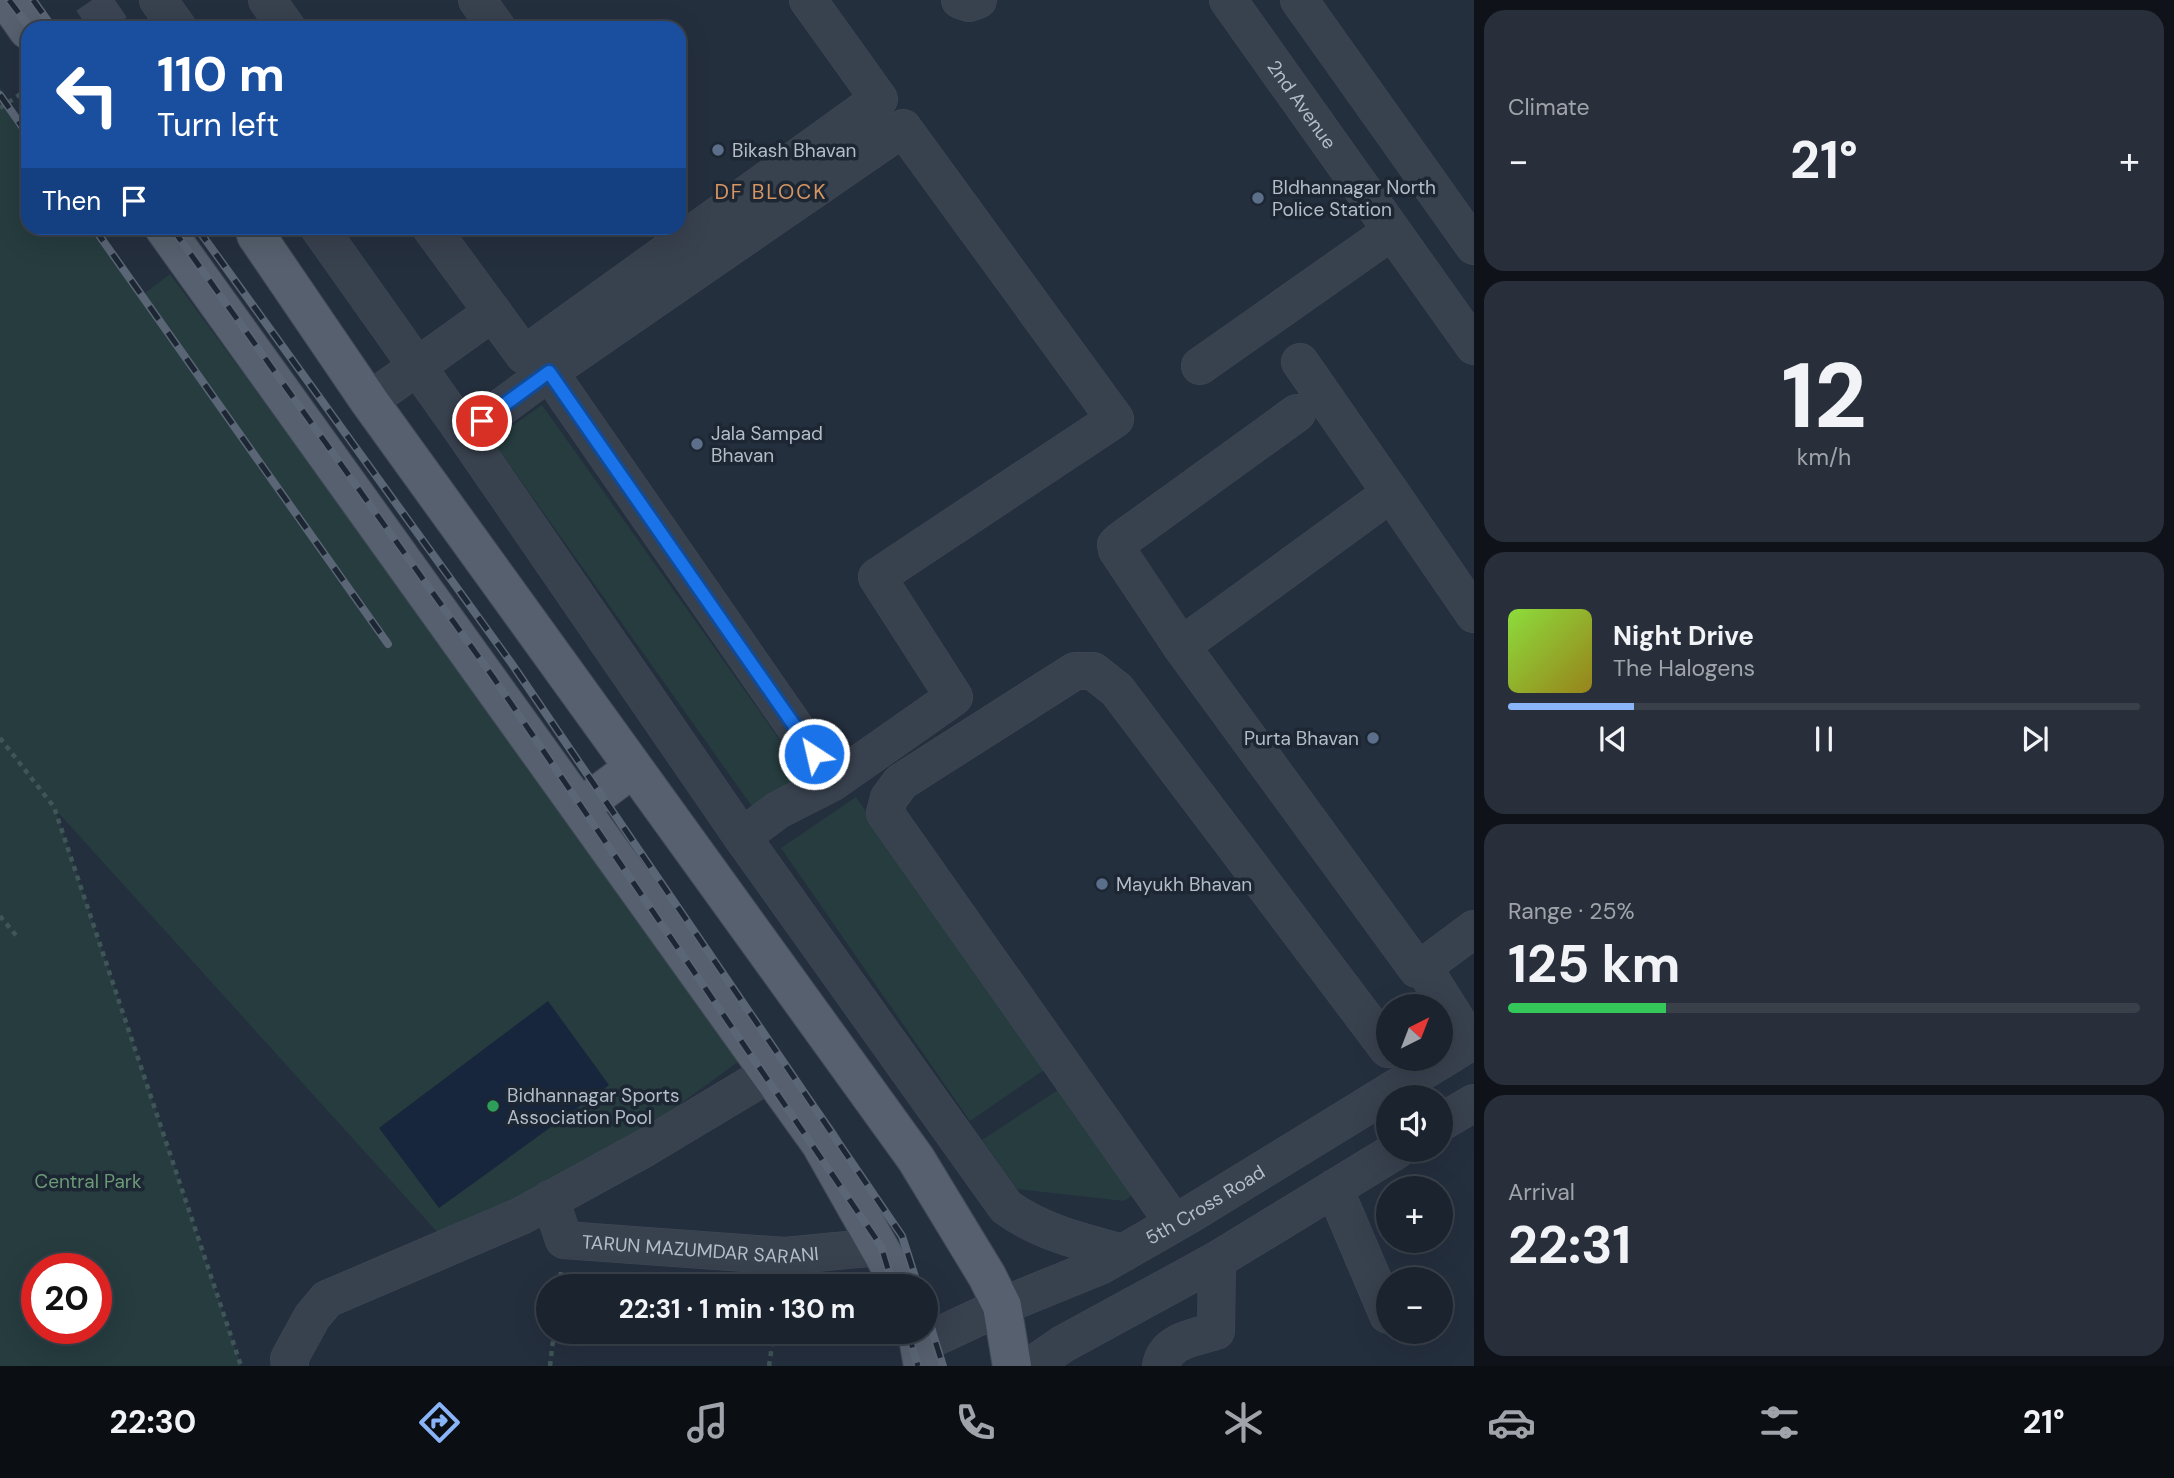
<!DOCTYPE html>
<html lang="en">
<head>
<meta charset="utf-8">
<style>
	:root { --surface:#1b232e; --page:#282f3a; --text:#f1f3f6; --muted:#a0a4aa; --line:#39404a; --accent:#8ab4f8 }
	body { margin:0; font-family:"DM Sans",sans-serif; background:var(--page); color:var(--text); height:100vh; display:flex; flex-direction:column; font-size:26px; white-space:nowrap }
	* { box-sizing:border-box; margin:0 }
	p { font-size:23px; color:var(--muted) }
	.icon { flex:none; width:38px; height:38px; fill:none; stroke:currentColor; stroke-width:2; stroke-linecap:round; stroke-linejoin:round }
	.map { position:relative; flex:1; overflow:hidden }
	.panel { display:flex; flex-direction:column; gap:10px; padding:10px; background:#0f1319; width:700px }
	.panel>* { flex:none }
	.hud { position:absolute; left:21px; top:21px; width:665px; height:214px; border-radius:21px; box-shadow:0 7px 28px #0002,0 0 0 2px var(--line); background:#1a4fa0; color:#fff; overflow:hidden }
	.needle { width:46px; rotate:42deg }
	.controls { position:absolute; left:1376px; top:994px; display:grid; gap:14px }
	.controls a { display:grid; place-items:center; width:77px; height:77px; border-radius:50%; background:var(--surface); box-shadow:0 7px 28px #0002,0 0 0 2px var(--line); font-size:35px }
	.speed { position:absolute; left:21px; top:1253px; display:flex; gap:14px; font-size:35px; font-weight:700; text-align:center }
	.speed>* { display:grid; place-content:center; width:91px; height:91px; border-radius:50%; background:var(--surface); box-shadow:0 7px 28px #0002,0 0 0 2px var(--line); line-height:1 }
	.speed .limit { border:10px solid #d22; background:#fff; color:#111 }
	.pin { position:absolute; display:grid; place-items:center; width:60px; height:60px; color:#fff; margin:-30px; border:4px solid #fff; border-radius:50%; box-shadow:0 2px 7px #0007 }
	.me { position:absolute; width:77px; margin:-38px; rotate:325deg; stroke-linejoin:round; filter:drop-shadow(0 0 5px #0008) }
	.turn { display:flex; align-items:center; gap:24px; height:147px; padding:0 21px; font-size:32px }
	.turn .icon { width:91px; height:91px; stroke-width:2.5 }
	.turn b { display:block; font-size:49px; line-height:60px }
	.then { display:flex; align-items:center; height:66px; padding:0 21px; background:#0003; gap:14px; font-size:26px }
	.big { font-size:52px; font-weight:700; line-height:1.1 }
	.panel .card { flex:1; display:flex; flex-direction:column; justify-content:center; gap:10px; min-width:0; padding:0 24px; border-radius:21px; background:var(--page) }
	.panel .dial { align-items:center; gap:0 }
	.dial b { font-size:91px; line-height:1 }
	.song { display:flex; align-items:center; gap:21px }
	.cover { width:84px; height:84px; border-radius:10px; background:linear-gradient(135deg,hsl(90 70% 55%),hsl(50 70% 35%)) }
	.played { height:7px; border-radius:4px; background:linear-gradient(90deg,var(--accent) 20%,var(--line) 20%) }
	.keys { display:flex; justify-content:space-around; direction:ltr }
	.heat { display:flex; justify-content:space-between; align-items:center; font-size:38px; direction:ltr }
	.charge { height:10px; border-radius:5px; background:linear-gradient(90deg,#34c759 25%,var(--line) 0) }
	.trip { position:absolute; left:536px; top:1274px; width:402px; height:70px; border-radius:35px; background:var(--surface); box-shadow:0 7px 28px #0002,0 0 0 2px var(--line); font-weight:700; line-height:70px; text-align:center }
	.dock { display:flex; height:112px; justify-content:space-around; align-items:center; background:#0b0e12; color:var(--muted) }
	.dock .icon { width:49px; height:49px }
	.dock .current { color:var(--accent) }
	.dock b { font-size:32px; color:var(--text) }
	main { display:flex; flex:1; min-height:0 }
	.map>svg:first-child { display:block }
	.green { fill:#263c3f; fill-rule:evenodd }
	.water { fill:#17263c }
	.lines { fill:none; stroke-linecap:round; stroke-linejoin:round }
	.major-tunnel { stroke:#3a4453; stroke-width:38; stroke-dasharray:38 19; stroke-linecap:butt }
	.minor-casing { stroke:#414a57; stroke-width:38 }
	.major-casing { stroke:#414a57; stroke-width:40 }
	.path { stroke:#3f5557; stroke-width:4.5; stroke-dasharray:5 5; stroke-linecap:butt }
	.minor { stroke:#38414e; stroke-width:37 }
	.major { stroke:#56606e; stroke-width:38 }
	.rail-casing { stroke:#5a6575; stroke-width:8 }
	.rail { stroke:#1d2633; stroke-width:5; stroke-dasharray:16; stroke-linecap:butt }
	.route-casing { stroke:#114b97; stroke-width:18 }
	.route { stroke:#1a73e8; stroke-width:12 }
	.service-dot { fill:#5c6f8a; stroke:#1d2633; stroke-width:2.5 }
	.leisure-dot { fill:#2e9e5b; stroke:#1d2633; stroke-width:2.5 }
	.labels { text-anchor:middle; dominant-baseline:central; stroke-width:7; stroke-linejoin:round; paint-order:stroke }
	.street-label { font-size:19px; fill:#b4bcc9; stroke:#1d2633 }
	.poi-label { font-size:19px; fill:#b4bcc9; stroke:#1d2633; text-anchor:start }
	.park-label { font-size:19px; fill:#6b9a76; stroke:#1d2633 }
	.neighbourhood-label { font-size:21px; letter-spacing:2px; fill:#d59563; stroke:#1d2633 }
</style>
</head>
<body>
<main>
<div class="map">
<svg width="1474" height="1366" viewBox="0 0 1474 1366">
	<rect width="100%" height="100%" fill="#242f3e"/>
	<g class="green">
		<path d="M0,88L28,128V228H99L145,293L170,274L746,1056L646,1129L596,1160L440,1235L55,809L241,1366H0ZM37,1269H96V1328H37Z"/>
		<path d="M542,405L806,777L756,812L492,440Z"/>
		<path d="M856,797L1044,1070L970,1121L781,848Z"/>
		<path d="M1061,1088L1135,1193L1124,1201L1017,1189L982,1140Z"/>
	</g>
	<path class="water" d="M548,1001L609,1085L439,1208L379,1128Z"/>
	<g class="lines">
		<path class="major-tunnel" d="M92,0L111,28"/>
		<g class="minor-casing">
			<g id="minor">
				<path d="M158,0L178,28"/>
				<path d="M267,0L287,28"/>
				<path d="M477,0L497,28"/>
				<path d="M960,0L969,3L978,0"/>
				<path id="s1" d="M1228,0L1474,346"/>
				<path d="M1299,0L1474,246"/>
				<path d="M319,228L465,434L742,837L1006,1207C1040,1232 1082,1242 1123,1253"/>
				<path d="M431,228L524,355L879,99L808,0"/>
				<path d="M1300,362L1391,493"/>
				<path d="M1200,366L1392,231"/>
				<path d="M549,372L833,782"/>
				<path d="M369,401L493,312"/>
				<path d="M1297,413L1120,541L1116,545L1117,550L1181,646L1417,969L1423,967L1474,929"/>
				<path d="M465,434L549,372L903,128L1115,419L877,577L954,697L833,782L778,810L742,837"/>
				<path d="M1181,646L1391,493L1474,614"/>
				<path d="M1423,967L1470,1042"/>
				<path d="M1440,1123L1474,1103"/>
				<path d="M1334,1188L1388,1315"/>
				<path id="s2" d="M550,1199L564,1240L785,1256L879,1247"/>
				<path d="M1174,1223L885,813L889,798L901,782L1075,671H1093L1117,690L1388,1049"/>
				<path id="s3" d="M921,1344L1002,1306L1100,1266L1189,1215L1474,1040"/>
				<path d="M290,1366L289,1359L312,1317L327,1299L521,1216L645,1148L770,1073"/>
				<path d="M1031,1366L1063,1344L1217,1260L1397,1150"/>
				<path d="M1161,1366C1166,1340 1194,1338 1216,1331L1217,1260"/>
			</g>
		</g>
		<g class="major-casing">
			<g id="major">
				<path d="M7,0L28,30"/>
				<path d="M164,228L820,1143L901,1286"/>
				<path d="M256,235L369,401L916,1159L987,1276L1002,1306L1012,1366"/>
				<path d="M580,808L633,768"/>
				<path d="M917,1332L923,1366"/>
			</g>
		</g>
		<g class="path">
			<path d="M0,108L28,89"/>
			<path d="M0,738L54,807L241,1366"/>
			<path d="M0,916L19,939"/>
			<path d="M559,1286L561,1272"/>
			<path d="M550,1366L554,1332"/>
			<path d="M769,1366L774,1332"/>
		</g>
		<use href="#minor" class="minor"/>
		<use href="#major" class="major"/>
		<g class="rail-casing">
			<g id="rail">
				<path d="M9,0L30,28"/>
				<path d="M33,0L53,28"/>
				<path d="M0,95L28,135"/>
				<path d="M94,228L388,644"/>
				<path d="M172,228L493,677L881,1246L893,1286"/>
				<path d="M197,228L512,664L902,1236L918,1286"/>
				<path d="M926,1312L943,1366"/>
				<path d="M908,1332L918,1366"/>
			</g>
		</g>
		<use href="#rail" class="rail"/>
	</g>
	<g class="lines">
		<g class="route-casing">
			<path id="route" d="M482,421L549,372L814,754"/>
		</g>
		<use href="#route" class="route"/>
	</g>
	<g class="service-dot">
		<circle cx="718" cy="150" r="7"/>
		<circle cx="1258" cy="198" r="7"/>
		<circle cx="697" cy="444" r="7"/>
		<circle cx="1373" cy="738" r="7"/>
		<circle cx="1102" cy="884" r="7"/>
	</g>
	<circle class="leisure-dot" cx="493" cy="1106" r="7"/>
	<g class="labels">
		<g class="street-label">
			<text stroke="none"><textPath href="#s1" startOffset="128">2nd Avenue</textPath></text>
			<text stroke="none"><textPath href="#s3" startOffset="317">5th Cross Road</textPath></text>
			<text stroke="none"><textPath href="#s2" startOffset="180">TARUN MAZUMDAR SARANI</textPath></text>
		</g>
		<g class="poi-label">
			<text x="732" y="150">Bikash Bhavan</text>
			<text x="1272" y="187">BIdhannagar North<tspan x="1272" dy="22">Police Station</tspan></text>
			<text x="711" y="433">Jala Sampad<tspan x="711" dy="22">Bhavan</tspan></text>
			<text x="1359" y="738" text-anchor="end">Purta Bhavan</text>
			<text x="1116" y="884">Mayukh Bhavan</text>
			<text x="507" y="1095">Bidhannagar Sports<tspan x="507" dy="22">Association Pool</tspan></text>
		</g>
		<g class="park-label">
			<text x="88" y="1181">Central Park</text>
		</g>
		<g class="neighbourhood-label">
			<text x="771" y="192">DF BLOCK</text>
		</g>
	</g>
</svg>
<div class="controls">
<a><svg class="needle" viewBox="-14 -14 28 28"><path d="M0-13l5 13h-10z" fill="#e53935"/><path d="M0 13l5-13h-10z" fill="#a0a4aa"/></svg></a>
<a><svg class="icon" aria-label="sound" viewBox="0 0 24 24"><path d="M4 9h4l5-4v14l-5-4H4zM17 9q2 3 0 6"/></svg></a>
<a>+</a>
<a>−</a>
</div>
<div class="speed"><div class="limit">20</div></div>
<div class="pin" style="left:482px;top:421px;background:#d93025"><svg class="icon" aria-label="arrive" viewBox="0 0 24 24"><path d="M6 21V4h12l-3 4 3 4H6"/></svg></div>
<svg class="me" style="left:814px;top:754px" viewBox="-20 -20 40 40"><circle r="17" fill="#1a73e8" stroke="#fff" stroke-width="3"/><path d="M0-11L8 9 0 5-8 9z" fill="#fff"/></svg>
<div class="trip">22:31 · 1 min · 130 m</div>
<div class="hud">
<div class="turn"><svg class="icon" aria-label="left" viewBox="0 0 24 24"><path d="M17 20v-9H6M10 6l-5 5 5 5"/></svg><div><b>110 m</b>Turn left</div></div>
<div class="then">Then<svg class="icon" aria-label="arrive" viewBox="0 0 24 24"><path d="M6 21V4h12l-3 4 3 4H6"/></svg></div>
</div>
</div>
<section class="panel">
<div class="card"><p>Climate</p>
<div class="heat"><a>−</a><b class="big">21°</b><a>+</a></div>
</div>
<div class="card dial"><b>12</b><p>km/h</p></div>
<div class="card">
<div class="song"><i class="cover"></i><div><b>Night Drive</b><p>The Halogens</p></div></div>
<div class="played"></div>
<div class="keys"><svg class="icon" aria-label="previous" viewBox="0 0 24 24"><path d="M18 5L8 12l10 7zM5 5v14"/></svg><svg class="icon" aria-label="pause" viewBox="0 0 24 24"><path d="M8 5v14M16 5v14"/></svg><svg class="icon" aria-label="next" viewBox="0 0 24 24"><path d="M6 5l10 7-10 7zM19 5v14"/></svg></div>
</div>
<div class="card"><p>Range · 25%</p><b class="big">125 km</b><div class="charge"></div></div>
<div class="card"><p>Arrival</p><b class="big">22:31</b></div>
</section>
</main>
<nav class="dock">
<b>22:30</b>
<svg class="icon current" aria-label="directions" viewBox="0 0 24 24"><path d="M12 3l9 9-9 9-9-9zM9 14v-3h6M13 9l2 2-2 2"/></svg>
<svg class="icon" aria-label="music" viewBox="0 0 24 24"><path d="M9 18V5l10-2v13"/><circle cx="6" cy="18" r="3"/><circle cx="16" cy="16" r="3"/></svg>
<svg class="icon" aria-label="phone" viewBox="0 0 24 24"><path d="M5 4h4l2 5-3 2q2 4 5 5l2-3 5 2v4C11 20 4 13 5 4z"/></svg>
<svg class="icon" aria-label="climate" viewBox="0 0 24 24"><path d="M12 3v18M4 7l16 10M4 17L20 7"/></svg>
<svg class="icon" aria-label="car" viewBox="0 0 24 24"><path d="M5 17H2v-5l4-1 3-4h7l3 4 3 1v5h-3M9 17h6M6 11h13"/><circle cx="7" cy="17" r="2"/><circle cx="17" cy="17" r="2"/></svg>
<svg class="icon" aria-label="filters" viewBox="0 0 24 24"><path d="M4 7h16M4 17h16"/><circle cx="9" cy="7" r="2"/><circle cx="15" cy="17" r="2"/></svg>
<b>21°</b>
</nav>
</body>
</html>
